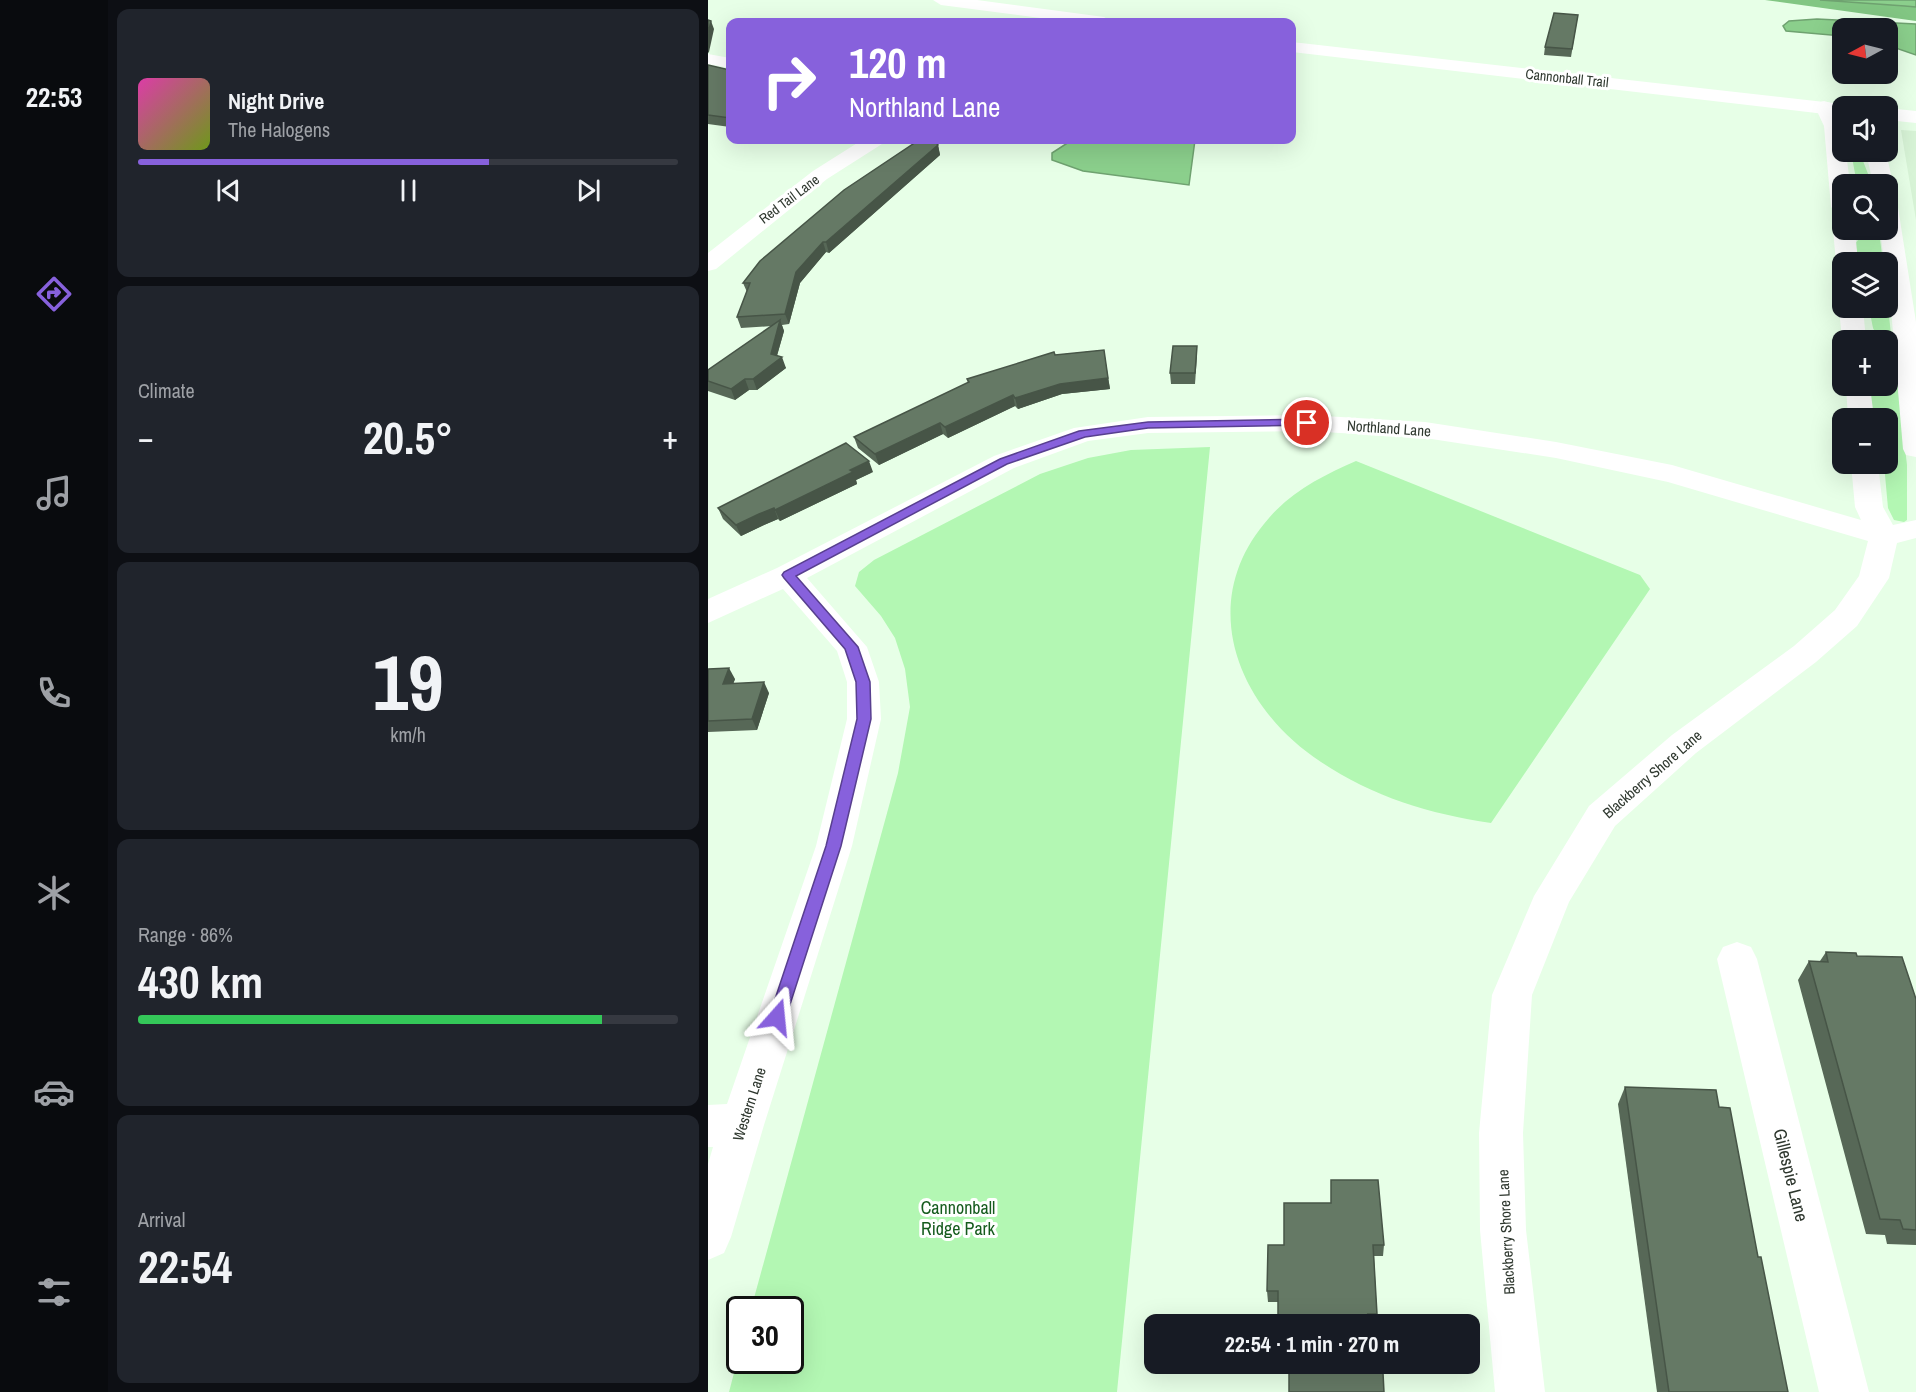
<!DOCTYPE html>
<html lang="en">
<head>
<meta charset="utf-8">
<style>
	:root { --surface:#171b24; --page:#20242c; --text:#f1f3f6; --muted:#9ea1a6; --line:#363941; --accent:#8761dc }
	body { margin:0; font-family:"Archivo Narrow",sans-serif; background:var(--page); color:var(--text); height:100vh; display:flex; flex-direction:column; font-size:22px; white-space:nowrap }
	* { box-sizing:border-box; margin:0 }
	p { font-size:20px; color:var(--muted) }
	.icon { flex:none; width:33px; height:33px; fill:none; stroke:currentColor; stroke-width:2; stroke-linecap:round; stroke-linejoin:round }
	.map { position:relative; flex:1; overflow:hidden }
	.details { display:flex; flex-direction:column; gap:9px; padding:9px; background:#0d0f14; width:600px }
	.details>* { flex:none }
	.guide { position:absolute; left:18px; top:18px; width:570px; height:126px; border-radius:12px; box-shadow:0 6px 24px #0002; background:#8761dc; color:#fff; overflow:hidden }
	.needle { width:39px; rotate:263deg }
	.buttons { position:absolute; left:1124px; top:18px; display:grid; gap:12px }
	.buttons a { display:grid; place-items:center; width:66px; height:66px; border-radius:12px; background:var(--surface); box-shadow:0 6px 24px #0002; font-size:30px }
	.speed { position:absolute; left:18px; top:1296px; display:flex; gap:12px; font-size:30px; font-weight:700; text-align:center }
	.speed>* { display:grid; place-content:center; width:78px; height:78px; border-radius:50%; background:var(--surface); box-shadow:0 6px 24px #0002; line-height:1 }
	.speed .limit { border:3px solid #111; border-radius:9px; background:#fff; color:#111 }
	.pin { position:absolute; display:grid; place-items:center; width:51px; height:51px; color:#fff; margin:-26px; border:3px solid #fff; border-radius:50%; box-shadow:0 2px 6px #0007 }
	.me { position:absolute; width:66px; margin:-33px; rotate:18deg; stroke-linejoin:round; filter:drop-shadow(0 0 4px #0008) }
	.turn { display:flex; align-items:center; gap:21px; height:126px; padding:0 24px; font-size:27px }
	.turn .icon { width:78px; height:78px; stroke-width:2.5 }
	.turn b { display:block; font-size:42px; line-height:51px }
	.big { font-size:45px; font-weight:800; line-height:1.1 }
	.details .widget { flex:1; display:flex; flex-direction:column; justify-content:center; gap:9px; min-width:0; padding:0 21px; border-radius:12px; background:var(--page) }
	.details .dial { align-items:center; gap:0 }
	.dial b { font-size:78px; line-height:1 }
	.song { display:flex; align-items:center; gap:18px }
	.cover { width:72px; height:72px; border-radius:9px; background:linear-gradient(135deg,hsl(320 70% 55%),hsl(80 70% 35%)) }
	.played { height:6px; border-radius:3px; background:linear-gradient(90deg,var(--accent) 65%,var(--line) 65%) }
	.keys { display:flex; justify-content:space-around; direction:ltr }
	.heat { display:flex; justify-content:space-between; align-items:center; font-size:33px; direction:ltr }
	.charge { height:9px; border-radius:4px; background:linear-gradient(90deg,#34c759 86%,var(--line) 0) }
	.trip { position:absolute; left:436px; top:1314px; width:336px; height:60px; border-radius:12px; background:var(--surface); box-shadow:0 6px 24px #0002; font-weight:800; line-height:60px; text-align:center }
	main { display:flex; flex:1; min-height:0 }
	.dock { display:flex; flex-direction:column; width:108px; justify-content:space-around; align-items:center; background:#090b0e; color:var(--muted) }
	.dock .icon { width:42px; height:42px }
	.dock .current { color:var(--accent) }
	.dock b { font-size:27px; color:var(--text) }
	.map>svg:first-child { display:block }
	.built { fill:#d8f4d7 }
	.green { fill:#b3f7b3 }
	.forest { fill:#82c683 }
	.water { fill:#8bcf8c; stroke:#6fa270; stroke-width:1.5 }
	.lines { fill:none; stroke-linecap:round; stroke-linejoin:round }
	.minor { fill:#fff; fill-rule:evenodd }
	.major { fill:#fff; fill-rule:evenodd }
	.wall { fill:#576857 }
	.shaded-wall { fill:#475547 }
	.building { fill:#657965; stroke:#475547; stroke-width:1.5 }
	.route { fill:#8761dc; stroke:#583f8f; stroke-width:1.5 }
	.labels { text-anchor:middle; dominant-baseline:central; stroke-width:6; stroke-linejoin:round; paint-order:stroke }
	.far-street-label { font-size:14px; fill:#2f382f; stroke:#fff }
	.street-label { font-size:15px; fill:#2f382f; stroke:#fff }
	.near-street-label { font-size:18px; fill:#2f382f; stroke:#fff }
	.near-park-label { font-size:18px; fill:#155b1d; stroke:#fff }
</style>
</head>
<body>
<main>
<nav class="dock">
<b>22:53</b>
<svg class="icon current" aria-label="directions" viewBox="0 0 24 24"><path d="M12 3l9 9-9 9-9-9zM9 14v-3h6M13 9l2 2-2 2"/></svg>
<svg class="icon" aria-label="music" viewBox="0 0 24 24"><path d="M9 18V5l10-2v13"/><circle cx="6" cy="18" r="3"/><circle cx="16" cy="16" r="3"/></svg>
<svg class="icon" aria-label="phone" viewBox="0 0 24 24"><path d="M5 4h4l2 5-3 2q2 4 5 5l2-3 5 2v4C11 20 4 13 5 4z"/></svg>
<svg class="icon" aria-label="climate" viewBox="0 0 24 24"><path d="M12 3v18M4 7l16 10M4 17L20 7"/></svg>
<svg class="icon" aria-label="car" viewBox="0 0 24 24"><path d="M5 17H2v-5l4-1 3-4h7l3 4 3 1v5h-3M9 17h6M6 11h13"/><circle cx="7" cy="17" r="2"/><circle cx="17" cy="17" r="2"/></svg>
<svg class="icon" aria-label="filters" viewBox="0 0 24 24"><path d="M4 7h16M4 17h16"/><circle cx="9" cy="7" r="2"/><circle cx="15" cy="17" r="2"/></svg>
</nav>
<section class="details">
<div class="widget">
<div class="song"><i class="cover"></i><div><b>Night Drive</b><p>The Halogens</p></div></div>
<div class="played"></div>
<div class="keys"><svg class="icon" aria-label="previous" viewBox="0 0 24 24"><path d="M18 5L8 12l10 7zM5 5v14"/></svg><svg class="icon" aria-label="pause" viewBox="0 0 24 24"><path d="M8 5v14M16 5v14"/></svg><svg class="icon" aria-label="next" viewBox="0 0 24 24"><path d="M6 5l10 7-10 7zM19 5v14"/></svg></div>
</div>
<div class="widget"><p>Climate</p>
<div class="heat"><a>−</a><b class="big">20.5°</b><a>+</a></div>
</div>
<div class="widget dial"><b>19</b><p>km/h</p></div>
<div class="widget"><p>Range · 86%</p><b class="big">430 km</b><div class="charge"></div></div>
<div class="widget"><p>Arrival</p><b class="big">22:54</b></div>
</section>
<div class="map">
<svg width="1208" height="1392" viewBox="0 0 1208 1392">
	<rect width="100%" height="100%" fill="#e7ffe7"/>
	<path class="built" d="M1193,130L1208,131V220Z"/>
	<g class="green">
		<path d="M1143,152H1154L1155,161L1164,184H1149Z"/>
		<path d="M1165,230L1171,232L1175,262H1151L1147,244L1153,236Z"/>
		<path d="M1179,298L1184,343L1182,344L1168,334L1165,328L1161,308H1179Z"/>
		<path d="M1182,364L1188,370L1199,465V520L1196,522L1186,520L1180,508L1176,464H1179V418H1166L1161,399L1160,386H1179V365Z"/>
		<path d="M502,447L409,1392H21L31,1354L32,1360H82V1310L43,1309L190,773L202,707L197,669L187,638L173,616L147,586L151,572L166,560L332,474L380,458L423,450Z"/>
		<path d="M648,461L932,575L942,589L783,823C722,814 665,797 613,762C528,706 487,601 561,518C584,491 616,475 648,461Z"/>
	</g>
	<path class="forest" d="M1057,0H1208V21Z"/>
	<g class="water">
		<path d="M1112,0H1208V7L1197,6Z"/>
		<path d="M1109,19L1208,24V55L1179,45V28H1134V36L1078,31L1075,26L1081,21Z"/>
		<path d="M364,140H487L481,185L375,171L344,160V153Z"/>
	</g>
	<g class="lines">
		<g class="minor">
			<path d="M0,54L22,58V68L0,64Z"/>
			<path d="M1116,101L1123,103L1134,123V152H1138L1142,184H1134V213L1127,211L1123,207L1116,126L1107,107L1109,103Z"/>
			<path d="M154,140H177L174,144L119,179L8,269L0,271V253L105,171Z"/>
			<path d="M1158,152H1178L1185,184L1182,188L1179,189V184H1165Z"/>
			<path d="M1179,195L1186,197L1189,201L1208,322V457L1198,455L1195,449L1179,262H1176L1172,230H1179Z"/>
			<path d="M1134,224V230H1147L1150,262H1134V267L1128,262L1125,230L1128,225Z"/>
			<path d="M1134,304V308H1155L1158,340H1134L1131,308Z"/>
			<path d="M1138,386H1162L1166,418H1140Z"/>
			<path d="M599,415L717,422L848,442L964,465L1153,520L1147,507L1143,464H1170L1175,507L1185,525L1208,520V538L1189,543L1181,578L1149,626L1108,662L988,753L907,826L861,902L824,995L815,1133L818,1230L837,1392H787L772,1230L771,1133L784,995L826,896L881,806L964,735L1086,646L1127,610L1151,576L1160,541L960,482L848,458L717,438L599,431L440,433L380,441L306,468L99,578L159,647L171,682L173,719L144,846L56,1125L23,1237L16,1253L0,1260V1164L5,1147H0V1105L19,1104L108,846L139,719V682L129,651L75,589L0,623V599L69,568L286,456L366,428L440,417Z"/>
			<path d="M1029,942L1043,947L1049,959L1161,1392H1111L1009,959L1015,947Z"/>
		</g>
		<g class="major">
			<path d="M225,0H269L396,17L404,22H363L233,5Z"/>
			<path d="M584,42L1134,104L1141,106H1134V116L584,52Z"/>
			<path d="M1179,108L1208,111V123L1179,120Z"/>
		</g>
	</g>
	<g class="wall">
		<path d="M870,15L863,57L836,55L837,47Z"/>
		<path d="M0,65L22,70V127L0,124Z"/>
		<path d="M230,145L232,155L121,253L118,252L92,283L81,324L74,325L76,331L69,356L78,368L49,390H41L27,400L0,391V381L64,326L33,328L29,317L39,292L35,283Z"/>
		<path d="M396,350L402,389L354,394L310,409L307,406L240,438L235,434L171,465L150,448L146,437L260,383L259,379L347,355Z"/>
		<path d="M489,356L487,384H463L462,373Z"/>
		<path d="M165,472L148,480L149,484L72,521L70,519L56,525L33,536L15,519L10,508Z"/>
		<path d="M0,669L27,679L25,684L61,693L49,730L0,732Z"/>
		<path d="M1118,952L1149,956L1208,999V1245L1179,1244L1177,1235L1158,1234L1090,980L1101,961H1112Z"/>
		<path d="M917,1087L1011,1107L1050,1257L1080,1392H949L910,1104Z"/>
		<path d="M622,1203L676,1245L675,1256H666L669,1314L668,1324H571L570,1302H560L559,1291L576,1245Z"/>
	</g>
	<g class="shaded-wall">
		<path d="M3,21L6,29L1,52L0,53V34Z"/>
		<path d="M230,145L232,155L121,253L118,242Z"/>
		<path d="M115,242L118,252L92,283L81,324L77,314L88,272Z"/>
		<path d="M72,320L76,331L67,362L74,357L78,368L49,390L45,379L63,354Z"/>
		<path d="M400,378L402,389L354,394L310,409L307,398L352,384Z"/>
		<path d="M37,379L41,390L27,400L23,389Z"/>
		<path d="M305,395L307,406L240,438L237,427Z"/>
		<path d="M232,423L235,434L171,465L167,454Z"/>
		<path d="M161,461L165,472L148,480L149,484L72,521L67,510L142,470Z"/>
		<path d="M66,508L70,519L56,525L33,536L28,525L51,514Z"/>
		<path d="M21,668L27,679L21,695L15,684Z"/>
		<path d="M56,682L61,693L49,730L44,719Z"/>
	</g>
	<g class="building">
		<path d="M846,13L870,15L864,49L837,47Z"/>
		<path d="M0,20L3,21L0,34Z"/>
		<path d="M0,65L22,70V118L0,115Z"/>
		<path d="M211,140H226L230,145L118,242H115L88,272L77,314L29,317L42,283H35L52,261L136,190Z"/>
		<path d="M72,320L63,354L74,357L45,379H37L23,389L0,381V370Z"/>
		<path d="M465,346H489L487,373H462Z"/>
		<path d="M396,350L400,378L352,384L307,398L305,395L237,427L232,423L167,454L146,437L261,382L259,379L346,352L347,355Z"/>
		<path d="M138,443L161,461L142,470L145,472L67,510L66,508L51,514L28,525L10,508Z"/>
		<path d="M21,668L15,684L56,682L44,719L0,721V669Z"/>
		<path d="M1118,952L1148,953L1149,956L1194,957L1208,999V1230L1195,1229L1192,1220L1172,1219L1101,961L1120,962Z"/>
		<path d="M917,1087L1008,1090L1011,1107L1022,1108L1050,1257H1053L1080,1392H961Z"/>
		<path d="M623,1180H670L676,1245H665L669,1314H660L661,1316L570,1317V1291H559L560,1245H576V1203H623Z"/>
		<path d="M665,1369V1373H675L676,1392H581V1370Z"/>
	</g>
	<path class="route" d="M599,419L605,423L603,425L440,428L377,437L299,464L88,576L150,647L162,682L163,719L133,846L78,1017L75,1023L69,1025L63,1023L61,1017L118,846L149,719L148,682L137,649L76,578L74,575L76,572L292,459L371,431L440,422Z"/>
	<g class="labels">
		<g class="far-street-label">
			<text transform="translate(859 78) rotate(6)">Cannonball Trail</text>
			<text transform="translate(81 199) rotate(-37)">Red Tail Lane</text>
		</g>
		<g class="street-label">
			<text transform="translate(681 428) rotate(4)">Northland Lane</text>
			<text transform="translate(944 774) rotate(-41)">Blackberry Shore Lane</text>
			<text transform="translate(41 1104) rotate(-72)">Western Lane</text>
			<text transform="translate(798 1232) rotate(-93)">Blackberry Shore Lane</text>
		</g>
		<g class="near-street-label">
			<text transform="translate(1083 1175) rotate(76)">Gillespie Lane</text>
		</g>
		<g class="near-park-label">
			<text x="250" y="1207">Cannonball<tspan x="250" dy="21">Ridge Park</tspan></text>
		</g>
	</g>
</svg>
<div class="buttons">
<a><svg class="needle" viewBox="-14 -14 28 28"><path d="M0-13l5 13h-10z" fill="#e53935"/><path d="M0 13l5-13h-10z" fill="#9ea1a6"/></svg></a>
<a><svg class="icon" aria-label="sound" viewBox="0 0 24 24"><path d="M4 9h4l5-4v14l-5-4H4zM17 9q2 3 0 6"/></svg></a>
<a><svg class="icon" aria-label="search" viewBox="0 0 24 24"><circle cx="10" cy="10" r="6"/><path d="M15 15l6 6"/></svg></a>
<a><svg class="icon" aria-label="layers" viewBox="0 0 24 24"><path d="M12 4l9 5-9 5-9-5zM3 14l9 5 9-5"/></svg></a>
<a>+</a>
<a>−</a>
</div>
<div class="speed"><div class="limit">30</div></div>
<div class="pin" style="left:599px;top:423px;background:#d93025"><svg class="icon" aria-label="arrive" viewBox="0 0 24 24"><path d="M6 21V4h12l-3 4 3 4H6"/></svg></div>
<svg class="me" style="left:69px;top:1017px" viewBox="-20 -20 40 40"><path d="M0-17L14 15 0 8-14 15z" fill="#8761dc" stroke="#fff" stroke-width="4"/></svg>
<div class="trip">22:54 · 1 min · 270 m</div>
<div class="guide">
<div class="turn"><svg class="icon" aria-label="right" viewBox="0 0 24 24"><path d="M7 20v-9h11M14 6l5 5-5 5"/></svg><div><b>120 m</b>Northland Lane</div></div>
</div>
</div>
</main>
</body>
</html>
